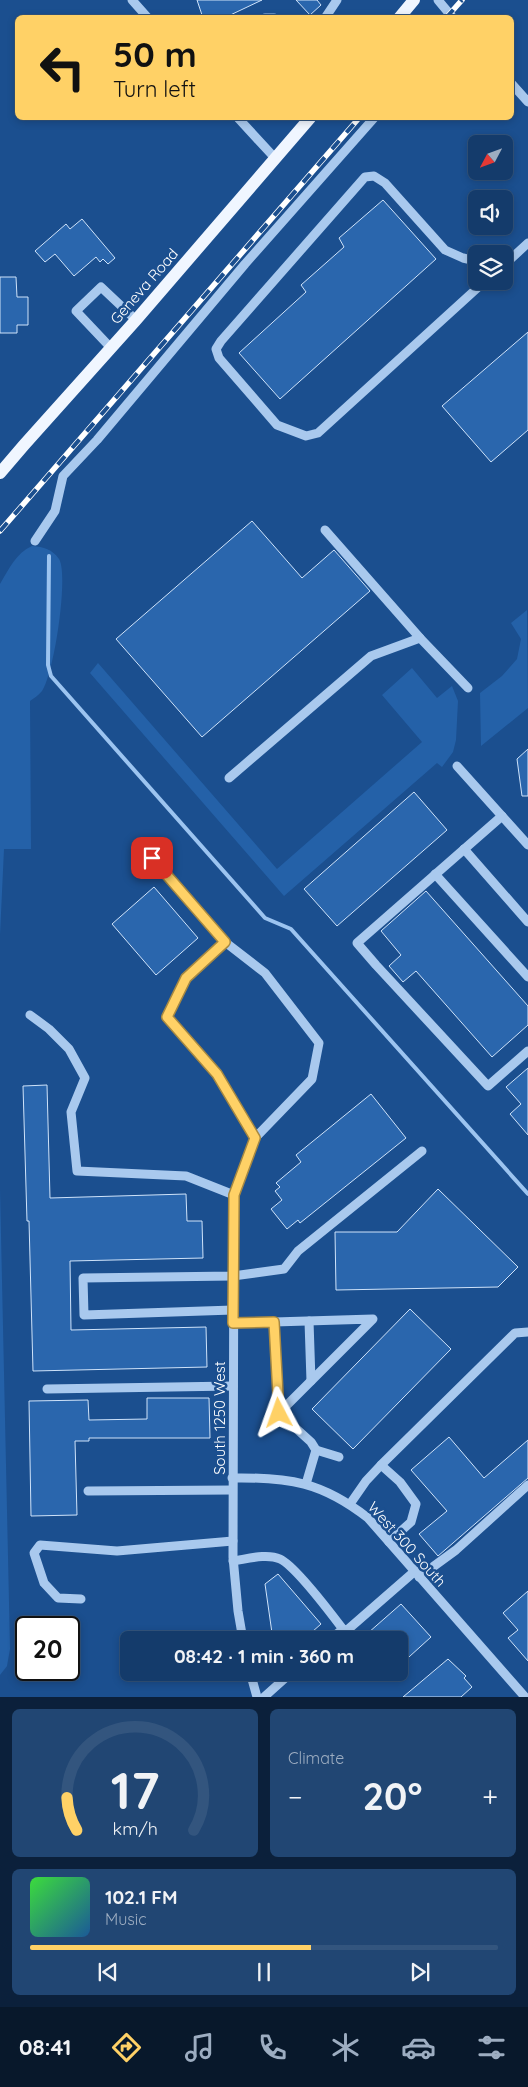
<!DOCTYPE html>
<html lang="en">
<head>
<meta charset="utf-8">
<style>
	:root { --surface:#143b6b; --page:#214673; --text:#f1f3f6; --muted:#9dadc1; --line:#33557e; --accent:#ffd166 }
	body { margin:0; font-family:Quicksand,sans-serif; background:var(--page); color:var(--text); height:100vh; display:flex; flex-direction:column; font-size:19px; white-space:nowrap }
	* { box-sizing:border-box; margin:0 }
	p { font-size:16px; color:var(--muted) }
	.icon { flex:none; width:28px; height:28px; fill:none; stroke:currentColor; stroke-width:2; stroke-linecap:round; stroke-linejoin:round }
	.map { position:relative; height:1697px; overflow:hidden }
	.side { display:flex; flex-direction:column; gap:12px; padding:12px; background:#0b203b; flex:1 }
	.side>* { flex:none }
	.banner { position:absolute; left:15px; top:15px; width:499px; height:105px; border-radius:8px; box-shadow:0 2px 8px #0003,0 0 0 1px var(--line); background:#ffd166; color:#111; overflow:hidden }
	.needle { width:32px; rotate:229deg }
	.fabs { position:absolute; left:468px; top:135px; display:grid; gap:10px }
	.fabs a { display:grid; place-items:center; width:45px; height:45px; border-radius:8px; background:var(--surface); box-shadow:0 2px 8px #0003,0 0 0 1px var(--line); font-size:25px }
	.speed { position:absolute; left:15px; top:1616px; display:flex; gap:10px; font-size:25px; font-weight:700; text-align:center }
	.speed>* { display:grid; place-content:center; width:65px; height:65px; border-radius:50%; background:var(--surface); box-shadow:0 2px 8px #0003,0 0 0 1px var(--line); line-height:1 }
	.speed .limit { border:2px solid #111; border-radius:8px; background:#fff; color:#111 }
	.pin { position:absolute; display:grid; place-items:center; width:42px; height:42px; color:#fff; margin:-21px; border-radius:10px; box-shadow:0 2px 8px #0006 }
	.me { position:absolute; width:55px; margin:-28px; rotate:356deg; stroke-linejoin:round; filter:drop-shadow(0 0 4px #0008) }
	.turn { display:flex; align-items:center; gap:18px; height:105px; padding:0 15px; font-size:22px }
	.turn .icon { width:65px; height:65px; stroke-width:2.5 }
	.turn b { display:block; font-size:35px; line-height:42px }
	.big { font-size:38px; font-weight:800; line-height:1.1 }
	.side .tile { flex:1; display:flex; flex-direction:column; justify-content:center; gap:8px; min-width:0; padding:0 18px; border-radius:8px; background:var(--page) }
	.side .dial { align-items:center; gap:0 }
	.dial svg { height:130px; overflow:visible; fill:none; stroke:var(--line); stroke-width:7; stroke-linecap:round; text-anchor:middle }
	.dial text { fill:var(--text); stroke:none }
	.song { display:flex; align-items:center; gap:15px }
	.cover { width:60px; height:60px; border-radius:8px; background:linear-gradient(135deg,hsl(120 70% 55%),hsl(210 70% 35%)) }
	.played { height:5px; border-radius:2px; background:linear-gradient(90deg,var(--accent) 60%,var(--line) 60%) }
	.keys { display:flex; justify-content:space-around; direction:ltr }
	.heat { display:flex; justify-content:space-between; align-items:center; font-size:28px; direction:ltr }
	.side .tiles { flex:1; display:grid; gap:12px; grid-template-columns:1fr 1fr }
	.tile:last-child { grid-column:span 2 }
	.trip { position:absolute; left:120px; top:1631px; width:288px; height:50px; border-radius:8px; background:var(--surface); box-shadow:0 2px 8px #0003,0 0 0 1px var(--line); font-weight:800; line-height:50px; text-align:center }
	.menu { display:flex; height:80px; justify-content:space-around; align-items:center; background:#08182b; color:var(--muted) }
	.menu .icon { width:35px; height:35px }
	.menu .current { color:var(--accent) }
	.menu b { font-size:22px; color:var(--text) }
	.map>svg:first-child { display:block }
	.green { fill:#2461a8 }
	.lines { fill:none; stroke-linecap:round; stroke-linejoin:round }
	.stream { stroke:#9cc4f0; stroke-width:4 }
	.building { fill:#2a66ad; stroke:#cfe3fa }
	.minor { stroke:#a9c9ee; stroke-width:9 }
	.major { stroke:#f0f6ff; stroke-width:12 }
	.rail-casing { stroke:#fff; stroke-width:5.5 }
	.rail { stroke:#1b4f8f; stroke-width:4; stroke-dasharray:11; stroke-linecap:butt }
	.route-casing { stroke:#a68842; stroke-width:12 }
	.route { stroke:#ffd166; stroke-width:9 }
	.labels { text-anchor:middle; dominant-baseline:central; stroke-width:5; stroke-linejoin:round; paint-order:stroke }
	.street-label { font-size:15px; fill:#fff; stroke:#1b4f8f }
</style>
</head>
<body>
<div class="map">
<svg width="528" height="1697" viewBox="0 0 528 1697">
	<rect width="100%" height="100%" fill="#1b4f8f"/>
	<g class="green">
		<path d="M32,546C44,547 52,549 59,559C69,575 54,674 42,691C39,695 34,698 30,701L31,849H4L0,935V584C9,569 16,553 32,546Z"/>
		<path d="M527,610L528,708L481,746L480,693L502,676L517,659L521,639L511,623Z"/>
		<path d="M98,663L277,869L422,742L382,695L412,668L437,698L452,686L458,701L456,740L453,752L442,767L437,763L284,896L90,673Z"/>
		<path d="M0,1189L10,1649L7,1666L0,1675Z"/>
	</g>
	<g class="lines">
		<path class="stream" d="M49,556L48,665L51,676L265,918L291,929L528,1194"/>
	</g>
	<g class="building">
		<path d="M197,0H262L224,18H203Z"/>
		<path d="M296,0H317L321,5L310,15Z"/>
		<path d="M383,200L436,259L280,399L239,353L306,292L301,285L344,247L339,238Z"/>
		<path d="M82,219L115,258L108,264L103,259L100,262L96,257L74,276L55,254L45,262L35,251L66,224L70,229Z"/>
		<path d="M0,277H16L17,297H28V325H17V333H0Z"/>
		<path d="M528,332V430L491,462L442,406Z"/>
		<path d="M252,521L302,578L334,550L370,591L202,737L116,639Z"/>
		<path d="M528,749V796H522L517,759Z"/>
		<path d="M414,792L447,830L337,926L304,889Z"/>
		<path d="M154,887L198,938L156,975L112,924Z"/>
		<path d="M426,891L528,1006V1025L492,1057L416,971L403,982L389,966L401,955L381,931Z"/>
		<path d="M528,1068V1135L510,1114L521,1104L506,1087Z"/>
		<path d="M47,1085L50,1198L186,1194L187,1221H202L203,1258L70,1261L71,1330L206,1327L207,1367L33,1371L29,1221H27L23,1086Z"/>
		<path d="M371,1094L406,1138L300,1223L298,1220L287,1229L271,1209L282,1200L275,1191L280,1187L276,1183L301,1162L296,1155Z"/>
		<path d="M438,1189L518,1267L498,1287L336,1290L335,1232H397Z"/>
		<path d="M410,1309L451,1349L353,1449L312,1409Z"/>
		<path d="M147,1398H209L210,1438H89V1441H75L77,1515L31,1516L29,1401L88,1400L89,1420L147,1419Z"/>
		<path d="M449,1437L484,1478L528,1440V1478L438,1556L419,1534L447,1511L411,1470Z"/>
		<path d="M278,1574L321,1624L303,1640H273L265,1584Z"/>
		<path d="M528,1591V1661L508,1638L518,1630L503,1613Z"/>
		<path d="M401,1604L431,1637L399,1666V1640H360Z"/>
		<path d="M448,1659L466,1676L464,1678L472,1687L461,1697H403Z"/>
	</g>
	<g class="lines">
		<g class="minor">
			<path d="M132,0L148,18"/>
			<path d="M438,0L453,18"/>
			<path d="M265,18H274"/>
			<path d="M325,18L337,0"/>
			<path d="M511,83L528,102"/>
			<path d="M238,118L274,157"/>
			<path d="M476,261L463,258L445,250L385,183L374,176L365,177L221,341L216,349L219,358L277,425L306,436L318,433L485,281"/>
			<path d="M504,265L528,243"/>
			<path d="M111,348L76,311L101,287L136,320"/>
			<path d="M325,530L420,638"/>
			<path d="M35,541L55,511L63,476L97,440L245,264L374,118"/>
			<path d="M457,766L528,845"/>
			<path d="M229,778L371,656L420,638L468,688"/>
			<path d="M502,816L357,943L376,965L488,1086L528,1051"/>
			<path d="M464,849L528,922"/>
			<path d="M152,858L225,942"/>
			<path d="M435,874L528,977"/>
			<path d="M30,1015L49,1029L69,1049L85,1078L71,1112L77,1171L186,1176L234,1195"/>
			<path d="M233,1310L84,1315L83,1278L233,1276L284,1269L298,1251L422,1151"/>
			<path d="M309,1321L311,1381"/>
			<path d="M274,1322L373,1319L279,1413"/>
			<path d="M233,1323L274,1322L279,1413L311,1442L316,1450L306,1484"/>
			<path d="M47,1389L233,1386"/>
			<path d="M316,1450L339,1457"/>
			<path d="M381,1465L400,1482L416,1504L411,1522L389,1542"/>
			<path d="M232,1478C289,1477 322,1482 368,1518L525,1697"/>
			<path d="M88,1491L232,1490"/>
			<path d="M350,1504L366,1481L381,1465L515,1333L528,1332"/>
			<path d="M233,1561C247,1559 267,1553 280,1559C295,1566 333,1616 345,1632L415,1571"/>
			<path d="M419,1577L456,1550L528,1485"/>
			<path d="M81,1599L58,1598L44,1583L34,1553L40,1545L117,1551L233,1541"/>
			<path d="M243,1640L238,1611L233,1557L234,1195L255,1138L312,1079L319,1043L265,973L225,942L186,978L167,1017L217,1074L255,1138"/>
			<path d="M329,1640L343,1629"/>
			<path d="M250,1672L257,1697"/>
			<path d="M264,1697L292,1672"/>
		</g>
		<g class="major">
			<path d="M399,18L414,0"/>
			<path d="M0,473L24,445L136,320L310,118"/>
		</g>
		<g class="rail-casing">
			<g id="rail">
				<path d="M446,18L462,0"/>
				<path d="M0,531L359,118"/>
			</g>
		</g>
		<use href="#rail" class="rail"/>
	</g>
	<g class="lines">
		<g class="route-casing">
			<path id="route" d="M152,858L225,942L186,978L167,1017L217,1074L255,1138L234,1195L233,1323L274,1322L279,1413"/>
		</g>
		<use href="#route" class="route"/>
	</g>
	<g class="labels">
		<g class="street-label">
			<text transform="translate(144 286) rotate(-49)">Geneva Road</text>
			<text transform="translate(219 1418) rotate(-90)">South 1250 West</text>
			<text transform="translate(407 1544) rotate(48)">West 300 South</text>
		</g>
	</g>
</svg>
<div class="fabs">
<a><svg class="needle" viewBox="-14 -14 28 28"><path d="M0-13l5 13h-10z" fill="#e53935"/><path d="M0 13l5-13h-10z" fill="#9dadc1"/></svg></a>
<a><svg class="icon" aria-label="sound" viewBox="0 0 24 24"><path d="M4 9h4l5-4v14l-5-4H4zM17 9q2 3 0 6"/></svg></a>
<a><svg class="icon" aria-label="layers" viewBox="0 0 24 24"><path d="M12 4l9 5-9 5-9-5zM3 14l9 5 9-5"/></svg></a>
</div>
<div class="speed"><div class="limit">20</div></div>
<div class="pin" style="left:152px;top:858px;background:#d93025"><svg class="icon" aria-label="arrive" viewBox="0 0 24 24"><path d="M6 21V4h12l-3 4 3 4H6"/></svg></div>
<svg class="me" style="left:279px;top:1413px" viewBox="-20 -20 40 40"><path d="M0-17L14 15 0 8-14 15z" fill="#ffd166" stroke="#fff" stroke-width="4"/></svg>
<div class="trip">08:42 · 1 min · 360 m</div>
<div class="banner">
<div class="turn"><svg class="icon" aria-label="left" viewBox="0 0 24 24"><path d="M17 20v-9H6M10 6l-5 5 5 5"/></svg><div><b>50 m</b>Turn left</div></div>
</div>
</div>
<section class="side">
<div class="tiles">
<div class="tile dial"><svg viewBox="0 0 100 80">
<path d="M14 69A42 42 0 1 1 86 69"/>
<path d="M14 69A42 42 0 0 1 8 49" stroke="#ffd166"/>
<text x="50" y="56" font-size="32" font-weight="700">17</text>
<text x="50" y="72" font-size="11">km/h</text>
</svg></div>
<div class="tile"><p>Climate</p>
<div class="heat"><a>−</a><b class="big">20°</b><a>+</a></div>
</div>
<div class="tile">
<div class="song"><i class="cover"></i><div><b>102.1 FM</b><p>Music</p></div></div>
<div class="played"></div>
<div class="keys"><svg class="icon" aria-label="previous" viewBox="0 0 24 24"><path d="M18 5L8 12l10 7zM5 5v14"/></svg><svg class="icon" aria-label="pause" viewBox="0 0 24 24"><path d="M8 5v14M16 5v14"/></svg><svg class="icon" aria-label="next" viewBox="0 0 24 24"><path d="M6 5l10 7-10 7zM19 5v14"/></svg></div>
</div>
</div>
</section>
<nav class="menu">
<b>08:41</b>
<svg class="icon current" aria-label="directions" viewBox="0 0 24 24"><path d="M12 3l9 9-9 9-9-9zM9 14v-3h6M13 9l2 2-2 2"/></svg>
<svg class="icon" aria-label="music" viewBox="0 0 24 24"><path d="M9 18V5l10-2v13"/><circle cx="6" cy="18" r="3"/><circle cx="16" cy="16" r="3"/></svg>
<svg class="icon" aria-label="phone" viewBox="0 0 24 24"><path d="M5 4h4l2 5-3 2q2 4 5 5l2-3 5 2v4C11 20 4 13 5 4z"/></svg>
<svg class="icon" aria-label="climate" viewBox="0 0 24 24"><path d="M12 3v18M4 7l16 10M4 17L20 7"/></svg>
<svg class="icon" aria-label="car" viewBox="0 0 24 24"><path d="M5 17H2v-5l4-1 3-4h7l3 4 3 1v5h-3M9 17h6M6 11h13"/><circle cx="7" cy="17" r="2"/><circle cx="17" cy="17" r="2"/></svg>
<svg class="icon" aria-label="filters" viewBox="0 0 24 24"><path d="M4 7h16M4 17h16"/><circle cx="9" cy="7" r="2"/><circle cx="15" cy="17" r="2"/></svg>
</nav>
</body>
</html>
